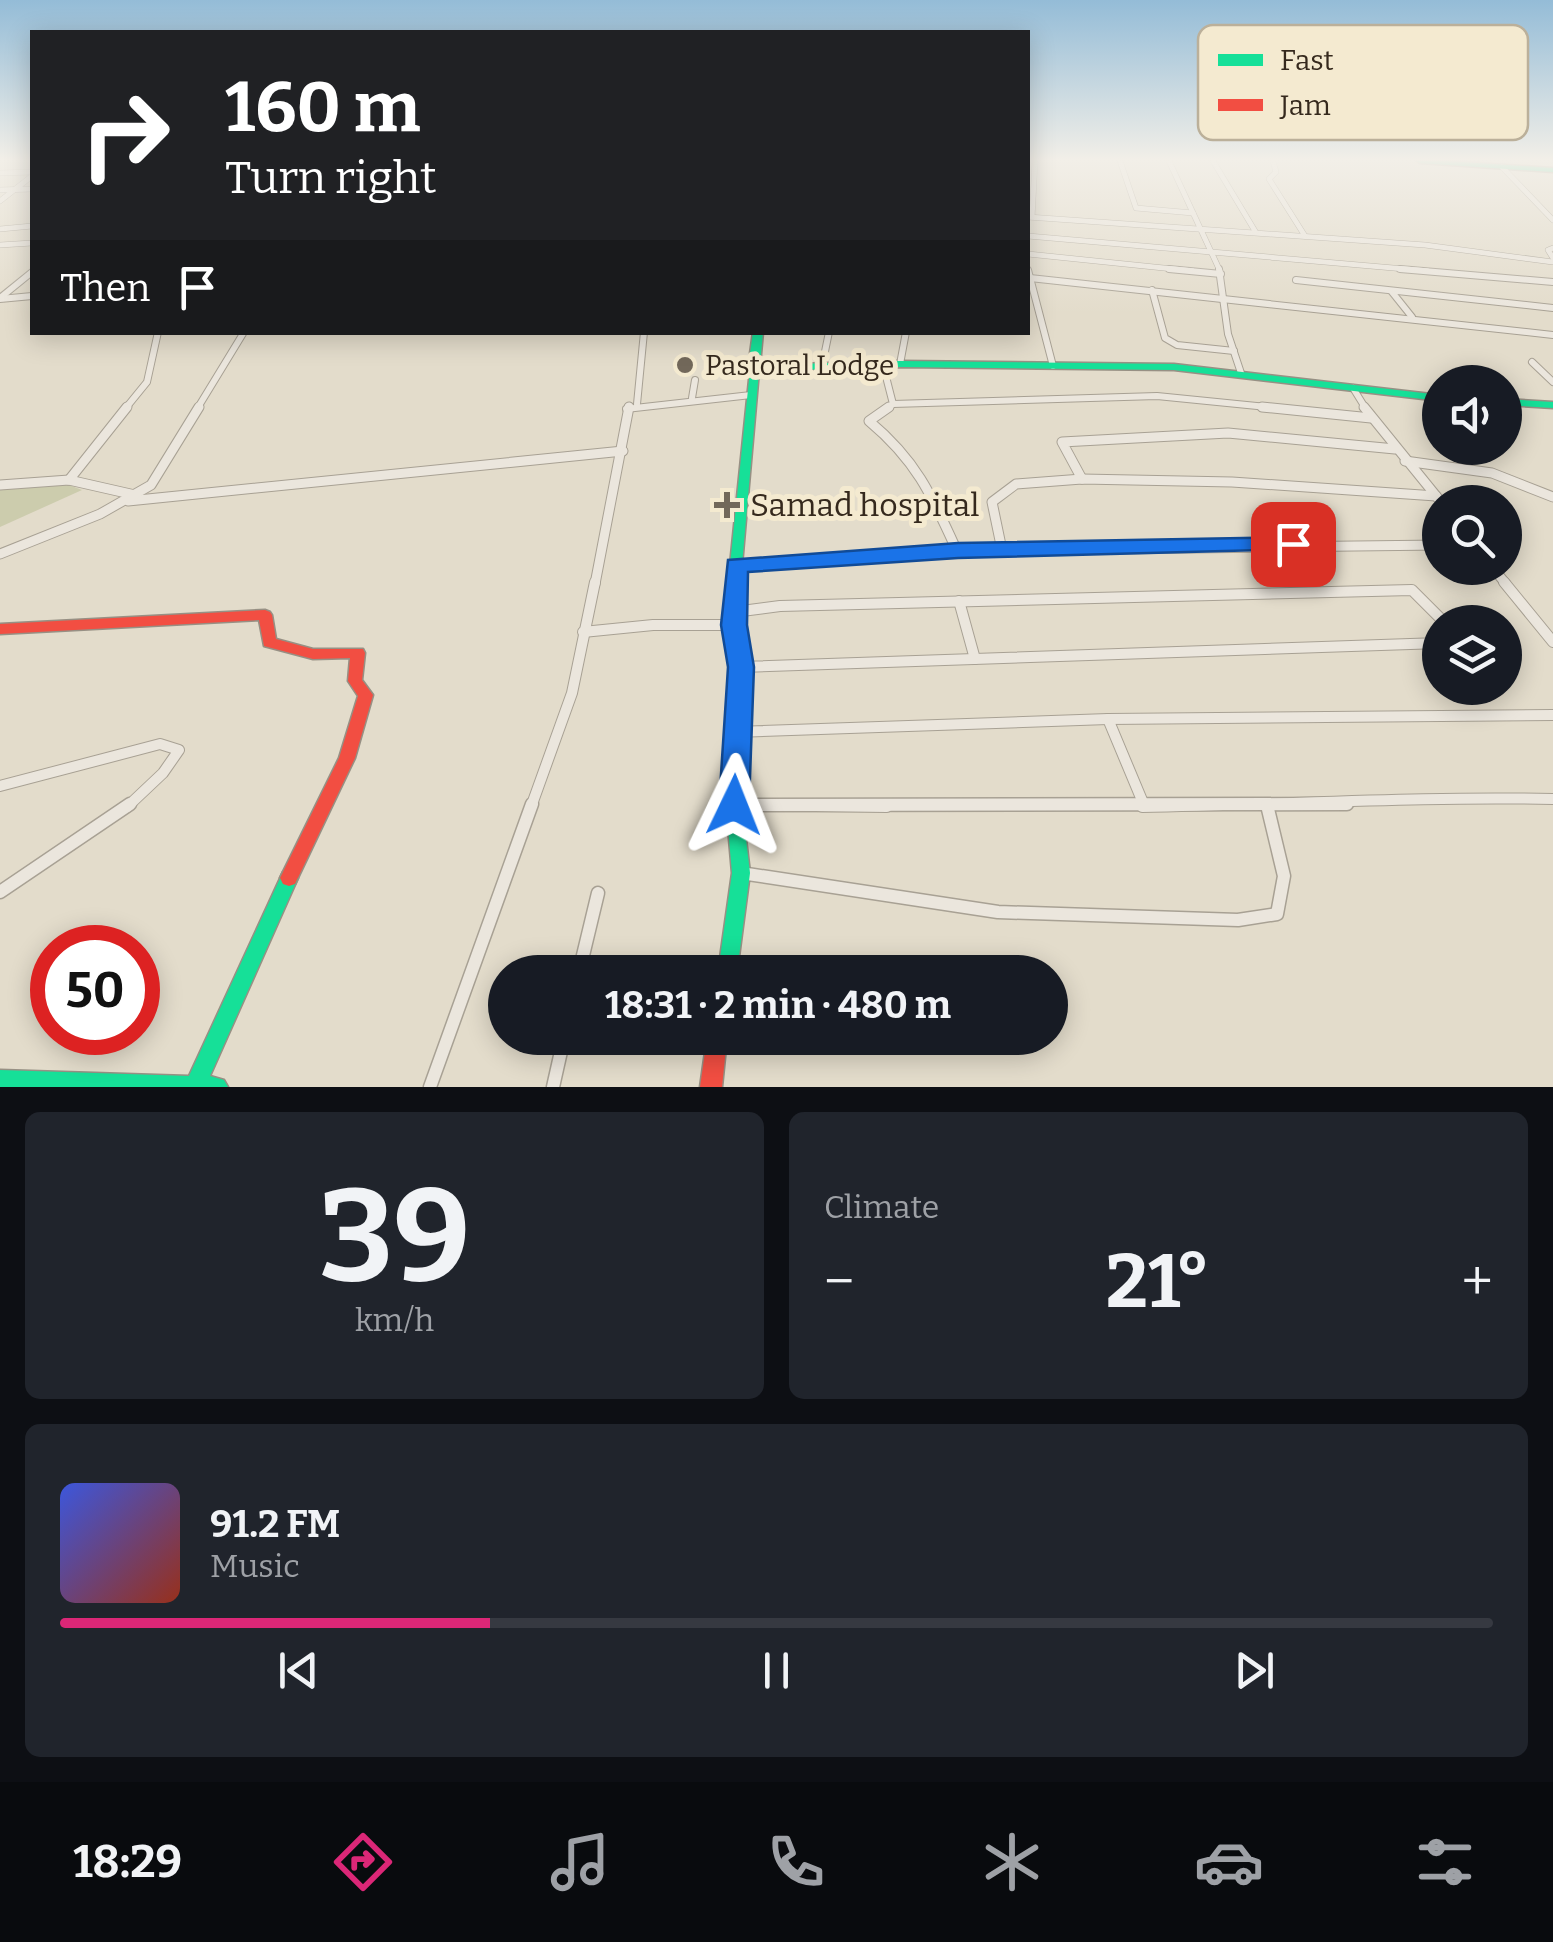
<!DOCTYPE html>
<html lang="en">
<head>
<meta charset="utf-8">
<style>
	:root { --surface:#171b24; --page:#20242c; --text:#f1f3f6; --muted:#9ea1a6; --line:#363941; --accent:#db2777 }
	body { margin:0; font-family:Bitter,serif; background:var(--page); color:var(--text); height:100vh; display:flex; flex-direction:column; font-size:38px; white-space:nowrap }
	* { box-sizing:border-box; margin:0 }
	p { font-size:32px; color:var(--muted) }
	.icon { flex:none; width:55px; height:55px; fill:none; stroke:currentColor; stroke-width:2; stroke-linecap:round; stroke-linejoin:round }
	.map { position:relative; height:1087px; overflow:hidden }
	.details { display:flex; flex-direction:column; gap:25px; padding:25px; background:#0d0f14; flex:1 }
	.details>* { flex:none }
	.top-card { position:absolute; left:30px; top:30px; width:1000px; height:305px; border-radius:0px; box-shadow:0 5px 25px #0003; background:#202124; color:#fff; overflow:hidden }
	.controls { position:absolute; left:1422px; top:365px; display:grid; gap:20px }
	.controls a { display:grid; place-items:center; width:100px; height:100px; border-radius:50%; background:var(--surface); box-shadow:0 5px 25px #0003; font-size:50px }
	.speed { position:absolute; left:30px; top:925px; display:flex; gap:20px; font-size:50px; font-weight:700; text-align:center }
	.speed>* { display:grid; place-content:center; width:130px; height:130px; border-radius:50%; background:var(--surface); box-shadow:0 5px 25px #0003; line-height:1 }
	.speed .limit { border:15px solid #d22; background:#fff; color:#111 }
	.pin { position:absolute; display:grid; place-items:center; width:85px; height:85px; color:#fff; margin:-42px; border-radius:20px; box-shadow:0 5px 15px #0006 }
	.me { position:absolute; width:110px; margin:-55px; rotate:2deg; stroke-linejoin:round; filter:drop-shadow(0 0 8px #0008) }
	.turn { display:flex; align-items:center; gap:35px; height:210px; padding:0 30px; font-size:45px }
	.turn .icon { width:130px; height:130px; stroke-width:2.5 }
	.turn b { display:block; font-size:70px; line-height:85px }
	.then { display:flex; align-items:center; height:95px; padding:0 30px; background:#0003; gap:20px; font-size:38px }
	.big { font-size:75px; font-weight:700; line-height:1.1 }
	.details .tile { flex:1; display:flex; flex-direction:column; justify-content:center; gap:15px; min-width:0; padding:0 35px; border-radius:15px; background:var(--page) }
	.details .dial { align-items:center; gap:0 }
	.dial b { font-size:130px; line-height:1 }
	.song { display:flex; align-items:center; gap:30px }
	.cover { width:120px; height:120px; border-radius:15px; background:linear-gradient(135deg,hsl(230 70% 55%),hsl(10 70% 35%)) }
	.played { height:10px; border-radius:5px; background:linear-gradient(90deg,var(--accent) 30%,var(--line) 30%) }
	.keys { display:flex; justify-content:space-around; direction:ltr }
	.heat { display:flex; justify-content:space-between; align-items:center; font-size:55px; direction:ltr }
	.details .tiles { flex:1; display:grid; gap:25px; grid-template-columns:1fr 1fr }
	.tile:last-child { grid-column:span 2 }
	.trip { position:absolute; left:488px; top:955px; width:580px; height:100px; border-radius:50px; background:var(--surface); box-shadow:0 5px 25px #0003; font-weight:700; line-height:100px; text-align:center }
	.menu { display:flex; height:160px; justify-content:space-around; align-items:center; background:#090b0e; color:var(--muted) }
	.menu .icon { width:70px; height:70px }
	.menu .selected { color:var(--accent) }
	.menu b { font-size:45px; color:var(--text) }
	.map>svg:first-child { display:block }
	.cemetery { fill:#ccccad }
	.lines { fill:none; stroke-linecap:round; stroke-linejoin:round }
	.street-far4-casing { stroke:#a8a194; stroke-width:6 }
	.street-far3-casing { stroke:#a8a194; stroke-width:8 }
	.street-far2-casing { stroke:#a8a194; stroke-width:11 }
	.street-far1-casing { stroke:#a8a194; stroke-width:12 }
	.street-casing { stroke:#a8a194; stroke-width:15 }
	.fast-casing { stroke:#979084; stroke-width:3 }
	.jam-casing { stroke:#979084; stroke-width:3 }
	.street-far4 { stroke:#ebe6dd; stroke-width:5 }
	.street-far3 { stroke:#ebe6dd; stroke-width:6 }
	.street-far2 { stroke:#ebe6dd; stroke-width:9 }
	.street-far1 { stroke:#ebe6dd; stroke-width:10 }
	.street { stroke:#ebe6dd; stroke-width:12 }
	.fast { fill:#16e098; fill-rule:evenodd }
	.jam { fill:#f24e42; fill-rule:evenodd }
	.route { fill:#1a73e8; stroke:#114b97; stroke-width:2.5 }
	.poi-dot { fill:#72685a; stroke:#f4ead0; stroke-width:4 }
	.labels { text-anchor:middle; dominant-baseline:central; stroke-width:10; stroke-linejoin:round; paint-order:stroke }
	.far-poi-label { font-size:28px; fill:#35291d; stroke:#f4ead0; text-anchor:start }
	.poi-label { font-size:32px; fill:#35291d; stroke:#f4ead0; text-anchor:start }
	.key { fill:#f4ead0; stroke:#bbb09a; stroke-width:2.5 }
	.key-label { font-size:28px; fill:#35291d }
</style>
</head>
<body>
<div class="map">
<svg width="1553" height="1087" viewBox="0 0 1553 1087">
	<rect width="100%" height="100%" fill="#e3dccb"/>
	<path class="cemetery" d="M64,483L82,490L0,527V489Z"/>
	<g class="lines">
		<g class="street-far4-casing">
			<g id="street-far4">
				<path d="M1120,161L1136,208L1193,213"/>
				<path d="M1169,161L1220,271"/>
				<path d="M1213,161L1255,231"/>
				<path d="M1273,161L1276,172L1269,179L1305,236"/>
				<path d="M1502,167L1553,220"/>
				<path d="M0,173L32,172"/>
				<path d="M0,190L32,189"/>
				<path d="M0,201L32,176"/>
				<path d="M1028,217L1425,245L1553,262"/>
				<path d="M1032,217L1035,161"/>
				<path d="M0,229L32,226"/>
				<path d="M1028,236L1428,271"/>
				<path d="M0,245L32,243"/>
				<path d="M1553,248L1548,250L1553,258"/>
				<path d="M1028,254L1193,271"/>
			</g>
		</g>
		<g class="street-far3-casing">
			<g id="street-far3">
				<path d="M1169,269L1221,274"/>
				<path d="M1219,269L1228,334L1241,373"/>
				<path d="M1400,269L1553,282"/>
				<path d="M1028,270L1053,366"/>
				<path d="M1030,278L1553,335"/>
				<path d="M1296,280L1553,308"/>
				<path d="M1152,290L1165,338L1177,345L1234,351"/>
				<path d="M1392,292L1412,317"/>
				<path d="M0,298L32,272"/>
				<path d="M0,299L32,296"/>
				<path d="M1532,362L1553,382"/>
				<path d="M900,364L906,332"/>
				<path d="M883,365L893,404L886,409"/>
				<path d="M822,366L829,332"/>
				<path d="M1353,388L1366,409"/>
				<path d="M692,398L695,380"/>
				<path d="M637,404L644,332"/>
				<path d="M893,404L1157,396L1286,409"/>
				<path d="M125,409L147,382L158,332"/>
				<path d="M197,409L244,332"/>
				<path d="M626,409L751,395"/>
			</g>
		</g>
		<g class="street-far2-casing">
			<g id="street-far2">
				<path d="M889,407L869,421C917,461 932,496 957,551"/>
				<path d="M1262,407L1371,418"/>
				<path d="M1364,407L1441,502"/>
				<path d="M1405,461L1492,473L1553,497"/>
				<path d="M1082,479L1062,442L1228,433L1395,449"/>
				<path d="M69,480L127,407"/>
				<path d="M0,485L69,480L135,495"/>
				<path d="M128,501L623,451"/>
				<path d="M1002,550L992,502L1016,484L1082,479L1232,482L1436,496"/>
				<path d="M0,554L100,514L151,485L199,407"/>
				<path d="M736,565L957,551L1440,545"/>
				<path d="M1493,568L1506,584"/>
				<path d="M595,584L629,407"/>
			</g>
		</g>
		<g class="street-far1-casing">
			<g id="street-far1">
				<path d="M1504,582L1553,642"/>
				<path d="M959,601L975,659"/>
				<path d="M734,612L780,606L1412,590L1444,622"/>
				<path d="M583,632L653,625H734"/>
				<path d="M741,667L1440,643"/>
				<path d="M1108,719L1144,805"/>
				<path d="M736,732L1108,719L1553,715"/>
				<path d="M0,786L160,744L179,750L163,773L127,807"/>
				<path d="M734,805L887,807"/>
				<path d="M531,807L572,693L595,582"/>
				<path d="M1142,807C1279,805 1416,796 1553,799"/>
			</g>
		</g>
		<g class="street-casing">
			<g id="street">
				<path d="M734,805L1347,804"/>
				<path d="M741,873L998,912L1238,920L1277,914L1284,876L1267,805"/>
				<path d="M0,892L130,804"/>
				<path d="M579,972L598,893"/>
				<path d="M430,1087L532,804"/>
				<path d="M553,1087L564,1038"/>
			</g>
		</g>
		<g class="fast-casing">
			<g id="fast">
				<path d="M1417,161H1447L1553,168V172L1420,163Z"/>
				<path d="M753,332H763L760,365L900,361L1174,364L1440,395V401L1174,370L900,367L759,371L742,565L741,625L748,667L742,805L750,873L737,972H718L732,873L726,805L734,667L727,625L730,565L750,370L748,368Z"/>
				<path d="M1505,399L1553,402V408L1505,405Z"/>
				<path d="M289,870L295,872L298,878L210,1076L224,1080L228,1087H0V1070L189,1076L283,872Z"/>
			</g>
		</g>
		<g class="jam-casing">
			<g id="jam">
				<path d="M265,610L270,612L272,615L276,639L313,649H363L365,653L362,680L373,695L355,758L295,884L289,886L283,884L280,878L339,758L358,696L348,681L350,658L313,659L264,646L259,620L0,634V624Z"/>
				<path d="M707,1038H727L722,1087H700Z"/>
			</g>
		</g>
		<use href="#street-far4" class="street-far4"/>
		<use href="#street-far3" class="street-far3"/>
		<use href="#street-far2" class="street-far2"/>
		<use href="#street-far1" class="street-far1"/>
		<use href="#street" class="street"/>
		<use href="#fast" class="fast"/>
		<use href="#jam" class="jam"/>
	</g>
	<linearGradient id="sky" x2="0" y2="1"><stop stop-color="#94bcd7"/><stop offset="0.51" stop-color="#f2efe8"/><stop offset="1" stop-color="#f2efe8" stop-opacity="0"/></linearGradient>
	<rect width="1553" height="313" fill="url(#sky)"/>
	<path class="route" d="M1293,537L1304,544L1301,549L958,558L748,572L747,625L754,667L749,805L744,814L734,818L723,814L719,805L728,667L721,625L728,560L958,543Z"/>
	<g class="poi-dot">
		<circle cx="685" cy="365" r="10"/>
		<path d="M722 490h10v10h10v10h-10v10h-10v-10h-10v-10h10z"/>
	</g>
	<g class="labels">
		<g class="far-poi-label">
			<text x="705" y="365">Pastoral Lodge</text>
		</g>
		<g class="poi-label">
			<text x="750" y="505">Samad hospital</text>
		</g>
	</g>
	<rect x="1198" y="25" width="330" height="115" rx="15" class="key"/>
	<rect x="1218" y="54" width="45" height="12" fill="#16e098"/>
	<rect x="1218" y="99" width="45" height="12" fill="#f24e42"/>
	<g class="key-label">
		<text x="1280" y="70">Fast</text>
		<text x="1280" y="115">Jam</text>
	</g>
</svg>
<div class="controls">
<a><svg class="icon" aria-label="sound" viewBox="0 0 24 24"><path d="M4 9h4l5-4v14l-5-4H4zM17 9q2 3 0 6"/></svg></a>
<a><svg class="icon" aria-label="search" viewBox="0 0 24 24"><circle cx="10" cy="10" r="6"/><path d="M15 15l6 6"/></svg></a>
<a><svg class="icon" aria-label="layers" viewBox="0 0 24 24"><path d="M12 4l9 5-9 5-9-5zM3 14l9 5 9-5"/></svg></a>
</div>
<div class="speed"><div class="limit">50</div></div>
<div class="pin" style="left:1293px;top:544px;background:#d93025"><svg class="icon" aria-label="arrive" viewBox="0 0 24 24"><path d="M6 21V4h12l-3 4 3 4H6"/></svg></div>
<svg class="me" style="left:734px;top:805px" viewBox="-20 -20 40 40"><path d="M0-17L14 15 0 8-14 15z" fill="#1a73e8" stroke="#fff" stroke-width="4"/></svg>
<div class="trip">18:31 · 2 min · 480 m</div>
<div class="top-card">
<div class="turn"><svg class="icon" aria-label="right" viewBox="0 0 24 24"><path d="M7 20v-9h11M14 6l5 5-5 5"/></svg><div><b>160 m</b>Turn right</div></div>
<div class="then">Then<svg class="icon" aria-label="arrive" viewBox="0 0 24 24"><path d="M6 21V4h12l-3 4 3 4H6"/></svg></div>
</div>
</div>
<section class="details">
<div class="tiles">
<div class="tile dial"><b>39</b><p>km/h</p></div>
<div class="tile"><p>Climate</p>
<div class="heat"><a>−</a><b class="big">21°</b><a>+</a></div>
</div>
<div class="tile">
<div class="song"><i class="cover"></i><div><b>91.2 FM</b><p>Music</p></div></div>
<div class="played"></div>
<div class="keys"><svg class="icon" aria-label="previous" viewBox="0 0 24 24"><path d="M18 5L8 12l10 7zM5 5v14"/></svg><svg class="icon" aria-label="pause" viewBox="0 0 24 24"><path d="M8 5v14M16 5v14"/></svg><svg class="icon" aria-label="next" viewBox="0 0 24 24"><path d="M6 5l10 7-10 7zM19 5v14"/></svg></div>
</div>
</div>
</section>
<nav class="menu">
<b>18:29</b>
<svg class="icon selected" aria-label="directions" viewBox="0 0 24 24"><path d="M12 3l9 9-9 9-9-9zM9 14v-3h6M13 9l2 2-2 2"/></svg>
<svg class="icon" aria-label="music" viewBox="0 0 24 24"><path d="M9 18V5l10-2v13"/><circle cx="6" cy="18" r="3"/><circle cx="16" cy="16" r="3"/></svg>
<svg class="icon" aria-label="phone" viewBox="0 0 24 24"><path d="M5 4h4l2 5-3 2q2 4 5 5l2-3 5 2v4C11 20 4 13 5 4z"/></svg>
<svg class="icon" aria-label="climate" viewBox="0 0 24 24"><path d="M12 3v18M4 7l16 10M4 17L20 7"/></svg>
<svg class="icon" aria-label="car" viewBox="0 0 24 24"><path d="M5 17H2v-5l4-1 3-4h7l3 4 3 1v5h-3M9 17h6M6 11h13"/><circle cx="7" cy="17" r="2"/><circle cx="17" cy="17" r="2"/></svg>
<svg class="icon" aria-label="filters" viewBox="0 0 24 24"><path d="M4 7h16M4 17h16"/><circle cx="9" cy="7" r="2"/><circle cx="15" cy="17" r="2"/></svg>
</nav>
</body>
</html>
